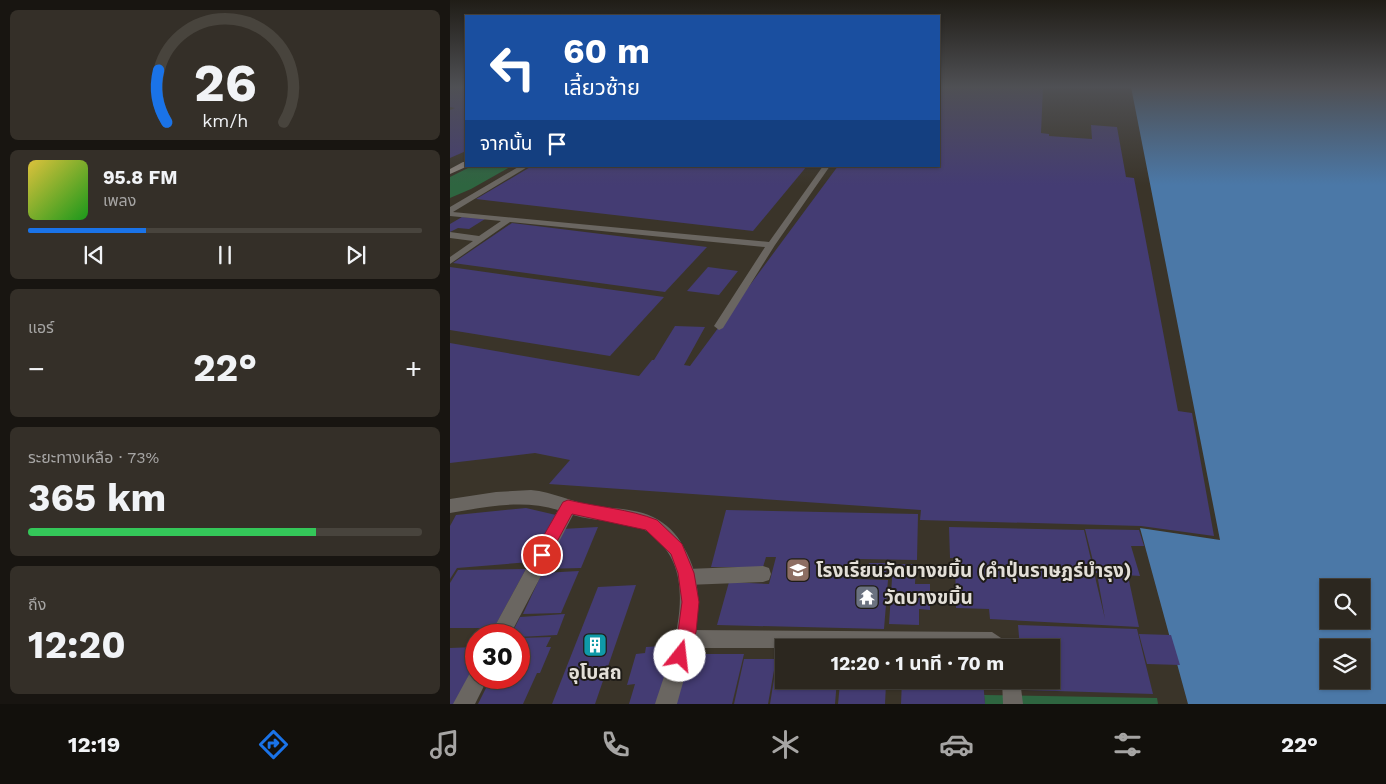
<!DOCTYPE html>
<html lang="th">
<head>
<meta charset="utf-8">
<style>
	:root { --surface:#2c271f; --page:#342f28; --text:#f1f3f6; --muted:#a6a5a4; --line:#48443d; --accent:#1a73e8 }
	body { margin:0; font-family:"Work Sans","Noto Sans Thai",sans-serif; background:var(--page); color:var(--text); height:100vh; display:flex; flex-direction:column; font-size:19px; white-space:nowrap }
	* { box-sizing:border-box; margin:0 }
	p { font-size:16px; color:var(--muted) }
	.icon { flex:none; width:28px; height:28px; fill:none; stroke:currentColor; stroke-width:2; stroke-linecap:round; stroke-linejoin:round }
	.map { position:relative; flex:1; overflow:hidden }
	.drawer { display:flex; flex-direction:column; gap:10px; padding:10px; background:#181511; width:450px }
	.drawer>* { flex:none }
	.hud { position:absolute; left:15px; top:15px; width:475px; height:152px; border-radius:0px; box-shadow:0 1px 4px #0004,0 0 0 1px var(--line); background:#1a4fa0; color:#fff; overflow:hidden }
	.tools { position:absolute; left:870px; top:579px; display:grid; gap:10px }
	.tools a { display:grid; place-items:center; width:50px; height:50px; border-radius:0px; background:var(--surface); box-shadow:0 1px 4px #0004,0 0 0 1px var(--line); font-size:25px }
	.speed { position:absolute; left:15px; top:624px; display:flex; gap:10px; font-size:25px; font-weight:700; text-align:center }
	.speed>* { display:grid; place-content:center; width:65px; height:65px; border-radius:50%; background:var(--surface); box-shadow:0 1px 4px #0004,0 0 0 1px var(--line); line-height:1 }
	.speed .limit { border:8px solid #d22; background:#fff; color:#111 }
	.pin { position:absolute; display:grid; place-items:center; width:42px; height:42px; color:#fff; margin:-21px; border:2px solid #fff; border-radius:50%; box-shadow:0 1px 5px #0007 }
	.me { position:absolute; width:55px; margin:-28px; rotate:16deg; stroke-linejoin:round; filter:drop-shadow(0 0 4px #0008) }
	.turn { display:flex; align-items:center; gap:18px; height:105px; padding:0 15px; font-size:22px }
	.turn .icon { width:65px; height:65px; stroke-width:2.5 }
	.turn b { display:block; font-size:35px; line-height:42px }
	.then { display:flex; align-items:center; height:48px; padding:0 15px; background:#0003; gap:10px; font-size:19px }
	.big { font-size:38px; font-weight:700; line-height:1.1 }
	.drawer .tile { flex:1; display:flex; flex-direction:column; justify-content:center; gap:8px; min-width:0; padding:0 18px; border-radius:8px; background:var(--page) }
	.drawer .dial { align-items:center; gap:0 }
	.dial svg { height:130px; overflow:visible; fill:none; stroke:var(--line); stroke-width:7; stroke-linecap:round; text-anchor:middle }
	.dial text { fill:var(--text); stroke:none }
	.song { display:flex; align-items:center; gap:15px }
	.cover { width:60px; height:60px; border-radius:8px; background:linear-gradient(135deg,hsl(50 70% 55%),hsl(120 70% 35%)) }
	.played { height:5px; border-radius:2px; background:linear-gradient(90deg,var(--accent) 30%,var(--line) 30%) }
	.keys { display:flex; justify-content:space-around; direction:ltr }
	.heat { display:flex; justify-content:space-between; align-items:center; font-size:28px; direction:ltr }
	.charge { height:8px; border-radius:4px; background:linear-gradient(90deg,#34c759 73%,var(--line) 0) }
	.trip { position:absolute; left:325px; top:639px; width:285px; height:50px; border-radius:0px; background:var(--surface); box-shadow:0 1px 4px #0004,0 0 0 1px var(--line); font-weight:700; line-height:50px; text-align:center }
	.tab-bar { display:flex; height:80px; justify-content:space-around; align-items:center; background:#12100c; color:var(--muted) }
	.tab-bar .icon { width:35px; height:35px }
	.tab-bar .current { color:var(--accent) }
	.tab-bar b { font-size:22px; color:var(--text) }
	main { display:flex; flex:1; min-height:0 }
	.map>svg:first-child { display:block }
	.green { fill:#2e6540 }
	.water { fill:#4b78a7; fill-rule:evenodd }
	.building { fill:#443c73 }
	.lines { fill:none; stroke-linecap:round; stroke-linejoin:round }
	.lane { fill:#6a6661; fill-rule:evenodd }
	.street { fill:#6a6661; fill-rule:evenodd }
	.secondary { fill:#888179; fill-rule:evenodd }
	.route { fill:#e11d48; stroke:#92132f }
	.labels { text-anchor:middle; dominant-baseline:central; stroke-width:4; stroke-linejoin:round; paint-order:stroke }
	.near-poi-label { font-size:19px; font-weight:bold; fill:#e3dfd8; stroke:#1f1c17; text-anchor:start }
</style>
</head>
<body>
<main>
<section class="drawer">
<div class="tile dial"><svg viewBox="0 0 100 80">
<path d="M14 69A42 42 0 1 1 86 69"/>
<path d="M14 69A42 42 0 0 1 9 37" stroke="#1a73e8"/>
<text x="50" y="56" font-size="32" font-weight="700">26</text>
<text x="50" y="72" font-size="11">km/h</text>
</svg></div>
<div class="tile">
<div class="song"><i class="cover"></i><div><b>95.8 FM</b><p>เพลง</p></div></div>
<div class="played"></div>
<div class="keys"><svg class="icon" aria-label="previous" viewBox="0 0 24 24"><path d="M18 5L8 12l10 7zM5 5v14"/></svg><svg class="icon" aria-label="pause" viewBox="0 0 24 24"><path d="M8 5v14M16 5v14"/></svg><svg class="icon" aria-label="next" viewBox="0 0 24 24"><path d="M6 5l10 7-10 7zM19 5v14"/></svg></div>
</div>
<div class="tile"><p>แอร์</p>
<div class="heat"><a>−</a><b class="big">22°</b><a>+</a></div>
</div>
<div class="tile"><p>ระยะทางเหลือ · 73%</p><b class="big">365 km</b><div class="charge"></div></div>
<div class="tile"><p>ถึง</p><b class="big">12:20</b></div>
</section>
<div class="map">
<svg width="936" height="704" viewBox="0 0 936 704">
	<rect width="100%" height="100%" fill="#3a3429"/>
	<g class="green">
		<path d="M22,166H62L21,189L0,198V177Z"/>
		<path d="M534,695L707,698L708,704H535Z"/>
	</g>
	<path class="water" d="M681,87H936V704H738L690,528L770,540ZM879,588H911V620H879ZM879,648H911V680H879Z"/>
	<g class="building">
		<path d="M0,87H16V151L0,158V110L5,108L0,107Z"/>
		<path d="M489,87H593L591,133L599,134V136L642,139L641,125L667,127L676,177L684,178L728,411L742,413L764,536L691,526L470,520L471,510L99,484L120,460L85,453L0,463V343L189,376L202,360H204L225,326L255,327L234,365L240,366L388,166H489Z"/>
		<path d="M82,166H357L303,231L26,199Z"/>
		<path d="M12,217L35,219L19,229L8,228L0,232V224Z"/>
		<path d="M62,223L257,247L215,292L3,263Z"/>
		<path d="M0,267L214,297L160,356L0,330Z"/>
		<path d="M258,267L288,271L269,295L237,291Z"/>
		<path d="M76,508L106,515L80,562L7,568L0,579V526L6,515Z"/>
		<path d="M276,510L468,514L467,560L409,559L406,579L438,580L434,629L267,625L279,582L319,584L326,557H316L313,567H261Z"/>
		<path d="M148,527L131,568L92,569L112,529Z"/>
		<path d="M499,527L634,530L655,619L647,574L678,576L689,627L540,619L539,609L506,608L505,558H500Z"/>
		<path d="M635,529L689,530L694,546H681L690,576L646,573Z"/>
		<path d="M419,563H437L436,576H417Z"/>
		<path d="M443,564H466L465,584H480V610L469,609V625L439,624Z"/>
		<path d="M76,569L44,628H0V583L8,570Z"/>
		<path d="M129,571L111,613L73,614L92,573Z"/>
		<path d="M186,585L145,704H102L148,587Z"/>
		<path d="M115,614L107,635L69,637V635H61L70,617Z"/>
		<path d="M568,625L687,629L703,694L574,690L573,680H601V648H570Z"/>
		<path d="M689,634L721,635L730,665L697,664Z"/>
		<path d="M101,637L96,647H101L90,673H87L73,704H28L41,678H69V638Z"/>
		<path d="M212,646L209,655L221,654L207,704H179L185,684L177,685L186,654L195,653L196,647Z"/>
		<path d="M26,647V661L5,704H0V648Z"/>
		<path d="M238,654H294L282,704H224Z"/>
		<path d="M294,659H326L318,704H284Z"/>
		<path d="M324,679L387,680L385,704H320Z"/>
		<path d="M452,680H533L535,704H451Z"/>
		<path d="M390,683L436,684L435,704H388Z"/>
	</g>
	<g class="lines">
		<g class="lane">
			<path d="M70,166H79L3,212L319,242L373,166H380L325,245L273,328L269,330L264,326L315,247L60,222L0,264V257L23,241L0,238V232L29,236L51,221L0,216V207Z"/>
			<path d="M313,566L319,568L321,574L319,580L313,582L237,585L231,583L229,577L231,571L237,569Z"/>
			<path d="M235,630L542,632L557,642L560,648H235L229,645L226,639L229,633Z"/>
			<path d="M552,680H570L573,704H553Z"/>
		</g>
		<g class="street">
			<path d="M81,490C103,492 122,502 144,506C164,509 184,508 203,517C216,523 227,534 233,546C263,595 241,653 227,704H205C220,658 251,580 208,541C203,536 197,530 190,528C169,520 145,522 123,515L60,635H40L108,510C73,499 35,507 0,513V499L46,492Z"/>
			<path d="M26,668V678H38L25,704H3L21,671Z"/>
		</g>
		<path class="secondary" d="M13,162H16L18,166L0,174V169Z"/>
	</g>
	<linearGradient id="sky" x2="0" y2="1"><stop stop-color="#201d17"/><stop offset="0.47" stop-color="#4f5054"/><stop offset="1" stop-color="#4f5054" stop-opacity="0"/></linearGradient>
	<rect width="936" height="185" fill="url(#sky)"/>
	<path class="route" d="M118,500C148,507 179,509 207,520L232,544L244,573L249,602L246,632L237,662L230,665L224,662L221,656L228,632L232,602L228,573L221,554L196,530L122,514L97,560L92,563L86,560L84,555L86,549L113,502Z"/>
	<defs>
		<g id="school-square" transform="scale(1.25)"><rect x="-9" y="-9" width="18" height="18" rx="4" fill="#8d6e63" stroke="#1f1c17"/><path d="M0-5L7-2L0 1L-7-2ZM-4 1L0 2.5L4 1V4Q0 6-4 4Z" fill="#fff"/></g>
		<g id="temple-square" transform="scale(1.25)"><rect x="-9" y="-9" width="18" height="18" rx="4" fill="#6b7280" stroke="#1f1c17"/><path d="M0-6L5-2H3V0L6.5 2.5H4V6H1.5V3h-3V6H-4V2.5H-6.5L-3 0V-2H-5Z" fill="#fff"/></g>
		<g id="building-square" transform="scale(1.25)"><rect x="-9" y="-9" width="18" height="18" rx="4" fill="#0f9aa8" stroke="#1f1c17"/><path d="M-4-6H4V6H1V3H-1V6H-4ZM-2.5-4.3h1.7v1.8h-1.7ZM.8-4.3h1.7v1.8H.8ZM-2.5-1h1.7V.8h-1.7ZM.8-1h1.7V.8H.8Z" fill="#fff"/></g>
	</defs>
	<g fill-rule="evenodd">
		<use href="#school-square" x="348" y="570"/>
		<use href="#temple-square" x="417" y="597"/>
		<use href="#building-square" x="145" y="645"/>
	</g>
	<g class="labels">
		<g class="near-poi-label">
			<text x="366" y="570">โรงเรียนวัดบางขมิ้น (คำปุ่นราษฎร์บำรุง)</text>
			<text x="434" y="597">วัดบางขมิ้น</text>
			<text x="145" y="672" text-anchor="middle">อุโบสถ</text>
		</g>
	</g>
</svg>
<div class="tools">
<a><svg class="icon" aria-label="search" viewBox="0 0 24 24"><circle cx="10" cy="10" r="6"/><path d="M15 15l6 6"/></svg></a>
<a><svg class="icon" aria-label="layers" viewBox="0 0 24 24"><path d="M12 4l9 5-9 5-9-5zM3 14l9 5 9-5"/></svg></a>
</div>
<div class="speed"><div class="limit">30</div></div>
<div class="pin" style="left:92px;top:555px;background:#d93025"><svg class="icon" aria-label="arrive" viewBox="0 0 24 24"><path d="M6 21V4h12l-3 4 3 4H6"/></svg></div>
<svg class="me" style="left:230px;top:656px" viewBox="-20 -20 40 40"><circle r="19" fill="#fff"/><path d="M0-13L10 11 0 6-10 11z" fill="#e11d48"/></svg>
<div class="trip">12:20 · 1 นาที · 70 m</div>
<div class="hud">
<div class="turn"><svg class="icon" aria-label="left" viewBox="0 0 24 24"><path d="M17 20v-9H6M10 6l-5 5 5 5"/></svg><div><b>60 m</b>เลี้ยวซ้าย</div></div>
<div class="then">จากนั้น<svg class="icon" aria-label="arrive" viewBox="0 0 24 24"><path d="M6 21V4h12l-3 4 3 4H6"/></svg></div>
</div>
</div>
</main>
<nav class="tab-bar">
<b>12:19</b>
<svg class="icon current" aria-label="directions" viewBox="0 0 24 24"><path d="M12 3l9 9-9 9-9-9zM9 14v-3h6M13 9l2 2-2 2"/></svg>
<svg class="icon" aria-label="music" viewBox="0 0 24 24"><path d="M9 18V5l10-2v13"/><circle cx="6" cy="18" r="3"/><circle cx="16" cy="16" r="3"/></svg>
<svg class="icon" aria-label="phone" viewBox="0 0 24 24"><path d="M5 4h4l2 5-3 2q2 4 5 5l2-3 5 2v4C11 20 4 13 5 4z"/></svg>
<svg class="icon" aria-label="climate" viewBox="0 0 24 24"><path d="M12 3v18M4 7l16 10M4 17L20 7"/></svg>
<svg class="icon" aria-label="car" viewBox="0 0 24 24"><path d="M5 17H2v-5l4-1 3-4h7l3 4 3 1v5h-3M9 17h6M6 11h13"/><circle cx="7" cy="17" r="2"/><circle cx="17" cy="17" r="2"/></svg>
<svg class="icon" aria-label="filters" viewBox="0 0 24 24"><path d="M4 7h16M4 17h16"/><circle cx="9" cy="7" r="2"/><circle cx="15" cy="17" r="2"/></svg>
<b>22°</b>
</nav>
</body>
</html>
